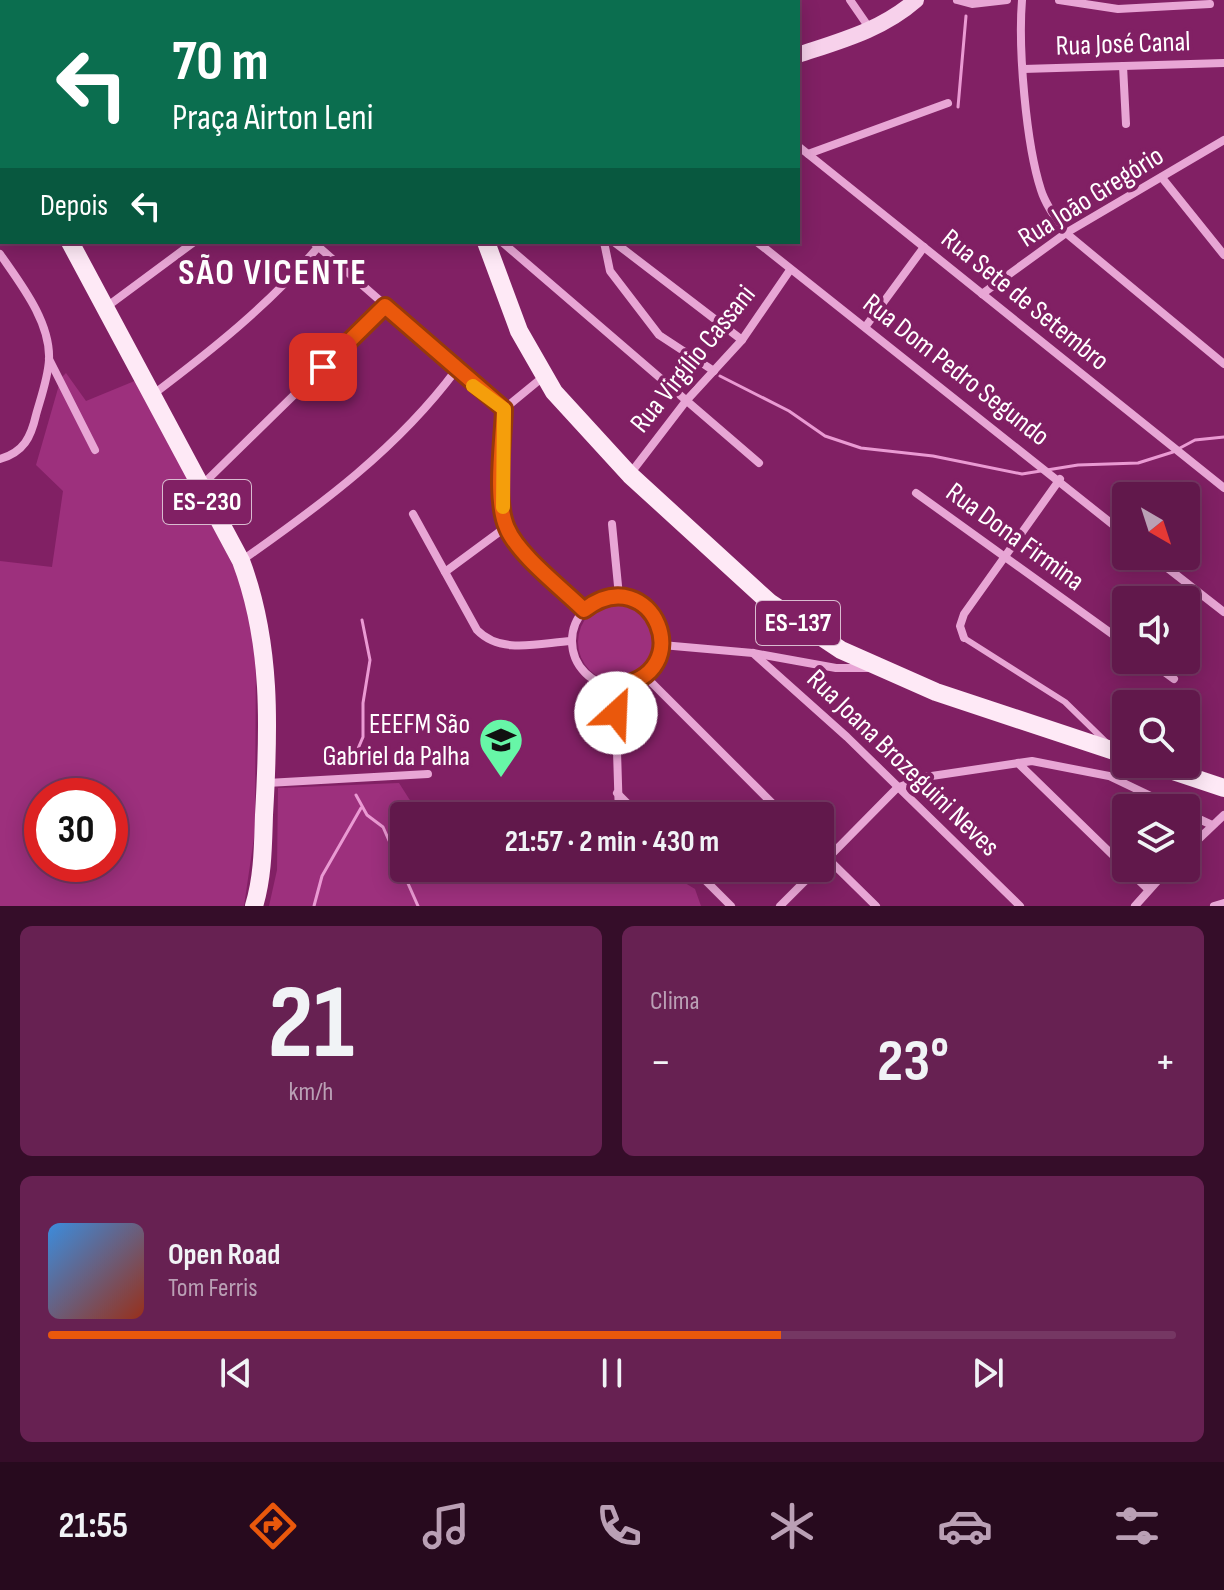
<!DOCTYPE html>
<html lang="pt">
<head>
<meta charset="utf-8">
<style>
	:root { --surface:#61184b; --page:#672152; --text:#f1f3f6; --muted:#baa0b5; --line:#753763; --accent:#ea580c }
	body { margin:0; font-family:"Sofia Sans Condensed",sans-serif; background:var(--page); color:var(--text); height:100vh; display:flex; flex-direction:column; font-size:30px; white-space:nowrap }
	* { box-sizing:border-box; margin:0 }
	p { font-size:26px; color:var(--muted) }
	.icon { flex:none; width:44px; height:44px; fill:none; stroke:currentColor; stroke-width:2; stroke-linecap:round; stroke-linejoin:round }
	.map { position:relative; height:906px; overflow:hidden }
	.sheet { display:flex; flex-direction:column; gap:20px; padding:20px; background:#350d29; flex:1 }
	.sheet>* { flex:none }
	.top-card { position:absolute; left:0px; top:0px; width:800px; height:244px; box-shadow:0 4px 20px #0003,0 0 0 2px var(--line); background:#0b6e4f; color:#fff; overflow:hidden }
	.needle { width:52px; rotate:141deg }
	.tools { position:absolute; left:1112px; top:482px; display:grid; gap:16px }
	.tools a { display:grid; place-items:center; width:88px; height:88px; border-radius:8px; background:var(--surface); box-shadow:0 4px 20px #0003,0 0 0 2px var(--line); font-size:40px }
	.speed { position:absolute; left:24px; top:778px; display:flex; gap:16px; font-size:40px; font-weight:700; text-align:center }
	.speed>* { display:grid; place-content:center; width:104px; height:104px; border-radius:50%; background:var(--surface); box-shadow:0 4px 20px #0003,0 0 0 2px var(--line); line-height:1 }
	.speed .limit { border:12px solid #d22; background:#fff; color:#111 }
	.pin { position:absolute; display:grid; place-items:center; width:68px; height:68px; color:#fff; margin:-34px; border-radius:16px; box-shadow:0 4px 12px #0006 }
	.me { position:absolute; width:88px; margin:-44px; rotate:25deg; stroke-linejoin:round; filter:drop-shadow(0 0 6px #0008) }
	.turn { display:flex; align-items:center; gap:28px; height:168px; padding:0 40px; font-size:36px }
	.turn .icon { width:104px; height:104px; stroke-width:2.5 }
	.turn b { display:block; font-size:56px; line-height:68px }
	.then { display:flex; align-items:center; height:76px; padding:0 40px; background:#0003; gap:16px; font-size:30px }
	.big { font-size:60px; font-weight:700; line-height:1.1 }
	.sheet .tile { flex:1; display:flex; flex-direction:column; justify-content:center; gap:12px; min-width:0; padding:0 28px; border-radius:12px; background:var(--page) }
	.sheet .dial { align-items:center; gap:0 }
	.dial b { font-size:104px; line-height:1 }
	.song { display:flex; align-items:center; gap:24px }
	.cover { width:96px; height:96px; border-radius:12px; background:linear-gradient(135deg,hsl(210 70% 55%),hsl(10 70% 35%)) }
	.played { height:8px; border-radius:4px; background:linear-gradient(90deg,var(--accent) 65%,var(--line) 65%) }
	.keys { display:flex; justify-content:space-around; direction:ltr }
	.heat { display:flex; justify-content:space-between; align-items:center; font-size:44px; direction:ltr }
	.sheet .tiles { flex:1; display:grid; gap:20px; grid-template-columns:1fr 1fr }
	.tile:last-child { grid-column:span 2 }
	.trip { position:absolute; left:390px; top:802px; width:444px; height:80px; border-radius:8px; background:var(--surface); box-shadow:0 4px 20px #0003,0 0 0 2px var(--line); font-weight:700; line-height:80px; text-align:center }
	.menu { display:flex; height:128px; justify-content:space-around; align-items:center; background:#270a1e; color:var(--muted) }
	.menu .icon { width:56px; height:56px }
	.menu .selected { color:var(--accent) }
	.menu b { font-size:36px; color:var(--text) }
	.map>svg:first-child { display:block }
	.green { fill:#9d307d; fill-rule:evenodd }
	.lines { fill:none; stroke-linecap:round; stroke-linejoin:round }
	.stream { stroke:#ea9ad3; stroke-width:3 }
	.lane { stroke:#e8a6d5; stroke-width:6 }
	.street { stroke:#e8a6d5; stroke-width:8 }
	.secondary { stroke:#f7d1eb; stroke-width:16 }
	.primary { stroke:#fee9f6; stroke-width:18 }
	.route-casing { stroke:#983908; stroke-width:20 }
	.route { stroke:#ea580c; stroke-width:14 }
	.slow { stroke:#f59e0b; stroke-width:14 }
	.labels { text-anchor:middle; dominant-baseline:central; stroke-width:8; stroke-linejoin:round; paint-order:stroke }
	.shield { fill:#812064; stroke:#d9bcd0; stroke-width:2 }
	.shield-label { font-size:26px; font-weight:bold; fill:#fff }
	.street-label { font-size:28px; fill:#fff; stroke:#812064 }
	.poi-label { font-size:28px; fill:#fff; stroke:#812064; text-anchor:end }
	.district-label { font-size:36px; font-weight:bold; letter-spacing:2px; fill:#fff; stroke:#812064 }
</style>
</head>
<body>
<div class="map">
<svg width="1224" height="906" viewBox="0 0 1224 906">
	<rect width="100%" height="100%" fill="#812064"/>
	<g class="green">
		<path d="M66,373L86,401L137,380L240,579L256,636L255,831L244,906H0V561L52,567L63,491L36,465L61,378ZM42,796H110V864H42Z"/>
		<circle cx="618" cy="642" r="40"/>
		<path d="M399,783L420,816H404V868H454L463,882L494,868H660L695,889L701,906H269L277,870L278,788Z"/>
	</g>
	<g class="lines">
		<g class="stream">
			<path d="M958,107L966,16"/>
			<path d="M720,376L789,411L825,436L861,448L933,456L1022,474L1078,465L1138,463L1173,452"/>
			<path d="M1180,448L1195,440L1224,437"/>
			<path d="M351,765L363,737V703L370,660L362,620"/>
			<path d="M356,795L367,815L383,827L418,906"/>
			<path d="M314,906L322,876L361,808"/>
		</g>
		<path class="lane" d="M964,638L1065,702L1106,742"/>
		<g class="street">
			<path d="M431,0L432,2"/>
			<path d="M495,0L496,2"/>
			<path d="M725,0L726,2"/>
			<path d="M850,0L870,29"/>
			<path d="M957,0L972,4L1007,0"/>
			<path d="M1022,0C1018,48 1026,144 1041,190C1046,206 1057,220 1066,233L1224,364"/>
			<path d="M1059,0L1118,9L1210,4"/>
			<path d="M139,2L140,0"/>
			<path d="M236,2L237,0"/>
			<path d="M1123,66L1126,124"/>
			<path d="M1023,69L1224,63"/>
			<path d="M798,146L1224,488"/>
			<path d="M808,154L948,103"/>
			<path d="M1163,179L1224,255"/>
			<path d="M313,242L504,409"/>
			<path d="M502,242L759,463"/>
			<path d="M604,242L610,271L659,335L714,371"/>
			<path d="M614,242L742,340"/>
			<path d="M757,242L1126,535"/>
			<path d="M0,254C20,283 51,322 49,360C48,378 41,397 36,415C31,437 24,452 0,459"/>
			<path d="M982,294L1066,233L1224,140"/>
			<path d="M105,308L194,242"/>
			<path d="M866,326L924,247"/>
			<path d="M49,359L95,450"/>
			<path d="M543,377L504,409C503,441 494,500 506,528C518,555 563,589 584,610"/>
			<path d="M151,396C212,350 269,305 318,247"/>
			<path d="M630,474L686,401L742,340L790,270"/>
			<path d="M200,487L385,306"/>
			<path d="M916,493L1126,644"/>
			<path d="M413,514L477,630C501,655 540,643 571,641"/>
			<path d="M612,524L619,596"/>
			<path d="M1152,556L1224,612"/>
			<path d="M241,561C321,505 398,448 456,370"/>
			<path d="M445,572L506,527"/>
			<circle cx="617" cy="641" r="45"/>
			<path d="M964,638L960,626L964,614L1060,479"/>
			<path d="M662,645L753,653L836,668H867"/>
			<path d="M753,653L847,737L1020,906"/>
			<path d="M1148,660L1174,679"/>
			<path d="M646,677L785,816"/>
			<path d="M615,686L619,816"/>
			<path d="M1018,763L1126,868"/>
			<path d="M267,783L428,774"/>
			<path d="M617,793L640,816"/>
			<path d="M1186,813L1212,825"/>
			<path d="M820,851L876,906"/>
			<path d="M1186,851L1224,815"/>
			<path d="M820,866L897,788L925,777L1032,761L1109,776L1176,808"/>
			<path d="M693,868L731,906"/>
			<path d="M1126,868L1148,889"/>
			<path d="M780,906L818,868"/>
			<path d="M1135,906L1169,868"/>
			<path d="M1214,906L1224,903"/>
		</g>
		<g class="secondary">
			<path d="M615,0L616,2"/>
			<path d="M35,2L36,0"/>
			<path d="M0,51L2,48"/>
			<path d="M798,55C840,41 882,30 916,0"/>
			<path d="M0,97L2,99"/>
		</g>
		<g class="primary">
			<path d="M158,0V2"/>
			<path d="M0,152L2,153"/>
			<path d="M70,242L241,561C272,643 269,729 264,815C263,845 263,877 254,906"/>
			<path d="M486,242L519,331L554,392L630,475L769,602L841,650L936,692L1126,755"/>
			<path d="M1152,764L1224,788"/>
		</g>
	</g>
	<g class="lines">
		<g class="route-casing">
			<path id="route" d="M323,367L385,306L504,409C503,441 494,499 507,528C518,555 563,589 584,610C652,557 702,676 615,686L616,713"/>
		</g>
		<use href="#route" class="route"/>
		<path class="slow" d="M473,386L504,409L503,507"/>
	</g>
	<defs>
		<g id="school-pin" transform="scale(2.3)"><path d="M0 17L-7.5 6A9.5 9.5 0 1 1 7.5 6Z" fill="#67f6a7" stroke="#812064"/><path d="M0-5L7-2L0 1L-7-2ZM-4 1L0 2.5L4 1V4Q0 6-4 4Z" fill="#111"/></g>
	</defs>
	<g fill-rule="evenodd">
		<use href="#school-pin" x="501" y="740"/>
	</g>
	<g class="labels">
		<g class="shield">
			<rect x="163" y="480" width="88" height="44" rx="6"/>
			<rect x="756" y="601" width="84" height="44" rx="6"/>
		</g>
		<g class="shield-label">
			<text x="207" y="502">ES-230</text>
			<text x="798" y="623">ES-137</text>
		</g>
		<g class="street-label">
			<text transform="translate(1123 44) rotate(-2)">Rua José Canal</text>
			<text transform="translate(1091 197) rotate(-32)">Rua João Gregório</text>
			<text transform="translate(1025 300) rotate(39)">Rua Sete de Setembro</text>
			<text transform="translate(693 359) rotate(-51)">Rua Virgílio Cassani</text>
			<text transform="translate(956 370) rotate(38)">Rua Dom Pedro Segundo</text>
			<text transform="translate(1015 537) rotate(36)">Rua Dona Firmina</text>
			<text transform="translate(903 763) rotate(44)">Rua Joana Brozeguini Neves</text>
		</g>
		<g class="poi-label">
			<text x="470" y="724">EEEFM São<tspan x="470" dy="32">Gabriel da Palha</tspan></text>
		</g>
		<g class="district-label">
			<text x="273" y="273">SÃO VICENTE</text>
		</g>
	</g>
</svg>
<div class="tools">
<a><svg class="needle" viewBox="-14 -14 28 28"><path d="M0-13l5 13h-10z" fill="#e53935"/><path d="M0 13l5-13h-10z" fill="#baa0b5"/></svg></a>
<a><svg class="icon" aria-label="sound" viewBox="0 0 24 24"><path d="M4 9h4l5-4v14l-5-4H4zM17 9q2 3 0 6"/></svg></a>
<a><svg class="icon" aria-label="search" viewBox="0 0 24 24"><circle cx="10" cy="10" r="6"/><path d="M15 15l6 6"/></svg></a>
<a><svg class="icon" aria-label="layers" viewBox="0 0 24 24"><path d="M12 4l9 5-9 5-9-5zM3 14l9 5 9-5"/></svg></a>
</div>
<div class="speed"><div class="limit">30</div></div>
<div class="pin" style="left:323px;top:367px;background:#d93025"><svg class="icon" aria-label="arrive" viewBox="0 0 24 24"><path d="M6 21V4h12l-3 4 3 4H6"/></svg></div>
<svg class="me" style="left:616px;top:713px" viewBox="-20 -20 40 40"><circle r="19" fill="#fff"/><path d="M0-13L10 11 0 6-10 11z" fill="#ea580c"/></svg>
<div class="trip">21:57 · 2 min · 430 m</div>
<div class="top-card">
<div class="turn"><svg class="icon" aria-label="left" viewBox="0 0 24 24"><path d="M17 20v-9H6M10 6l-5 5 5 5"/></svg><div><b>70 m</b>Praça Airton Leni</div></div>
<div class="then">Depois<svg class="icon" aria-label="left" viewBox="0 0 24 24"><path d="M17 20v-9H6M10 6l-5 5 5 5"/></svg></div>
</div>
</div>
<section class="sheet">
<div class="tiles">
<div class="tile dial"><b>21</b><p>km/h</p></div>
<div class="tile"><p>Clima</p>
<div class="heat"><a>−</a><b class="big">23°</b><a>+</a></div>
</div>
<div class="tile">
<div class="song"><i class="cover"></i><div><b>Open Road</b><p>Tom Ferris</p></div></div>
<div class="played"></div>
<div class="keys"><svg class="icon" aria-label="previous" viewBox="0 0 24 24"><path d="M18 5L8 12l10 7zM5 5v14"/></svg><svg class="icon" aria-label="pause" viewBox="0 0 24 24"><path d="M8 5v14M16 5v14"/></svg><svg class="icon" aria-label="next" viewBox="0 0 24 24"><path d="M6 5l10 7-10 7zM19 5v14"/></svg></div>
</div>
</div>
</section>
<nav class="menu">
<b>21:55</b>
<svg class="icon selected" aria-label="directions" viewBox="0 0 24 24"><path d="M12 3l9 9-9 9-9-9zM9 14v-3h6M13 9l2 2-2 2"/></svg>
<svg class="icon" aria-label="music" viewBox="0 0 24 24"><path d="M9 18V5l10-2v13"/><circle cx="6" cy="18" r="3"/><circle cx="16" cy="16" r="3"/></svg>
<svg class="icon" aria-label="phone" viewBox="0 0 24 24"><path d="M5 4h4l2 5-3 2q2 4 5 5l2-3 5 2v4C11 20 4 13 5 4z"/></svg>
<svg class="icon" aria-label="climate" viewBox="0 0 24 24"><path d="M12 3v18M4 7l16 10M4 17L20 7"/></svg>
<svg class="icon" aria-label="car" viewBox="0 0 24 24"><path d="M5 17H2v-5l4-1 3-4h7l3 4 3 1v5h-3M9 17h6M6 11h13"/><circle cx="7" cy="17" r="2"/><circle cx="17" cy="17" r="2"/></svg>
<svg class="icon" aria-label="filters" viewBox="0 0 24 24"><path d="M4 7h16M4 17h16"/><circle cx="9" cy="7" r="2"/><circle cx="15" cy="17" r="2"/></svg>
</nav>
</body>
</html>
